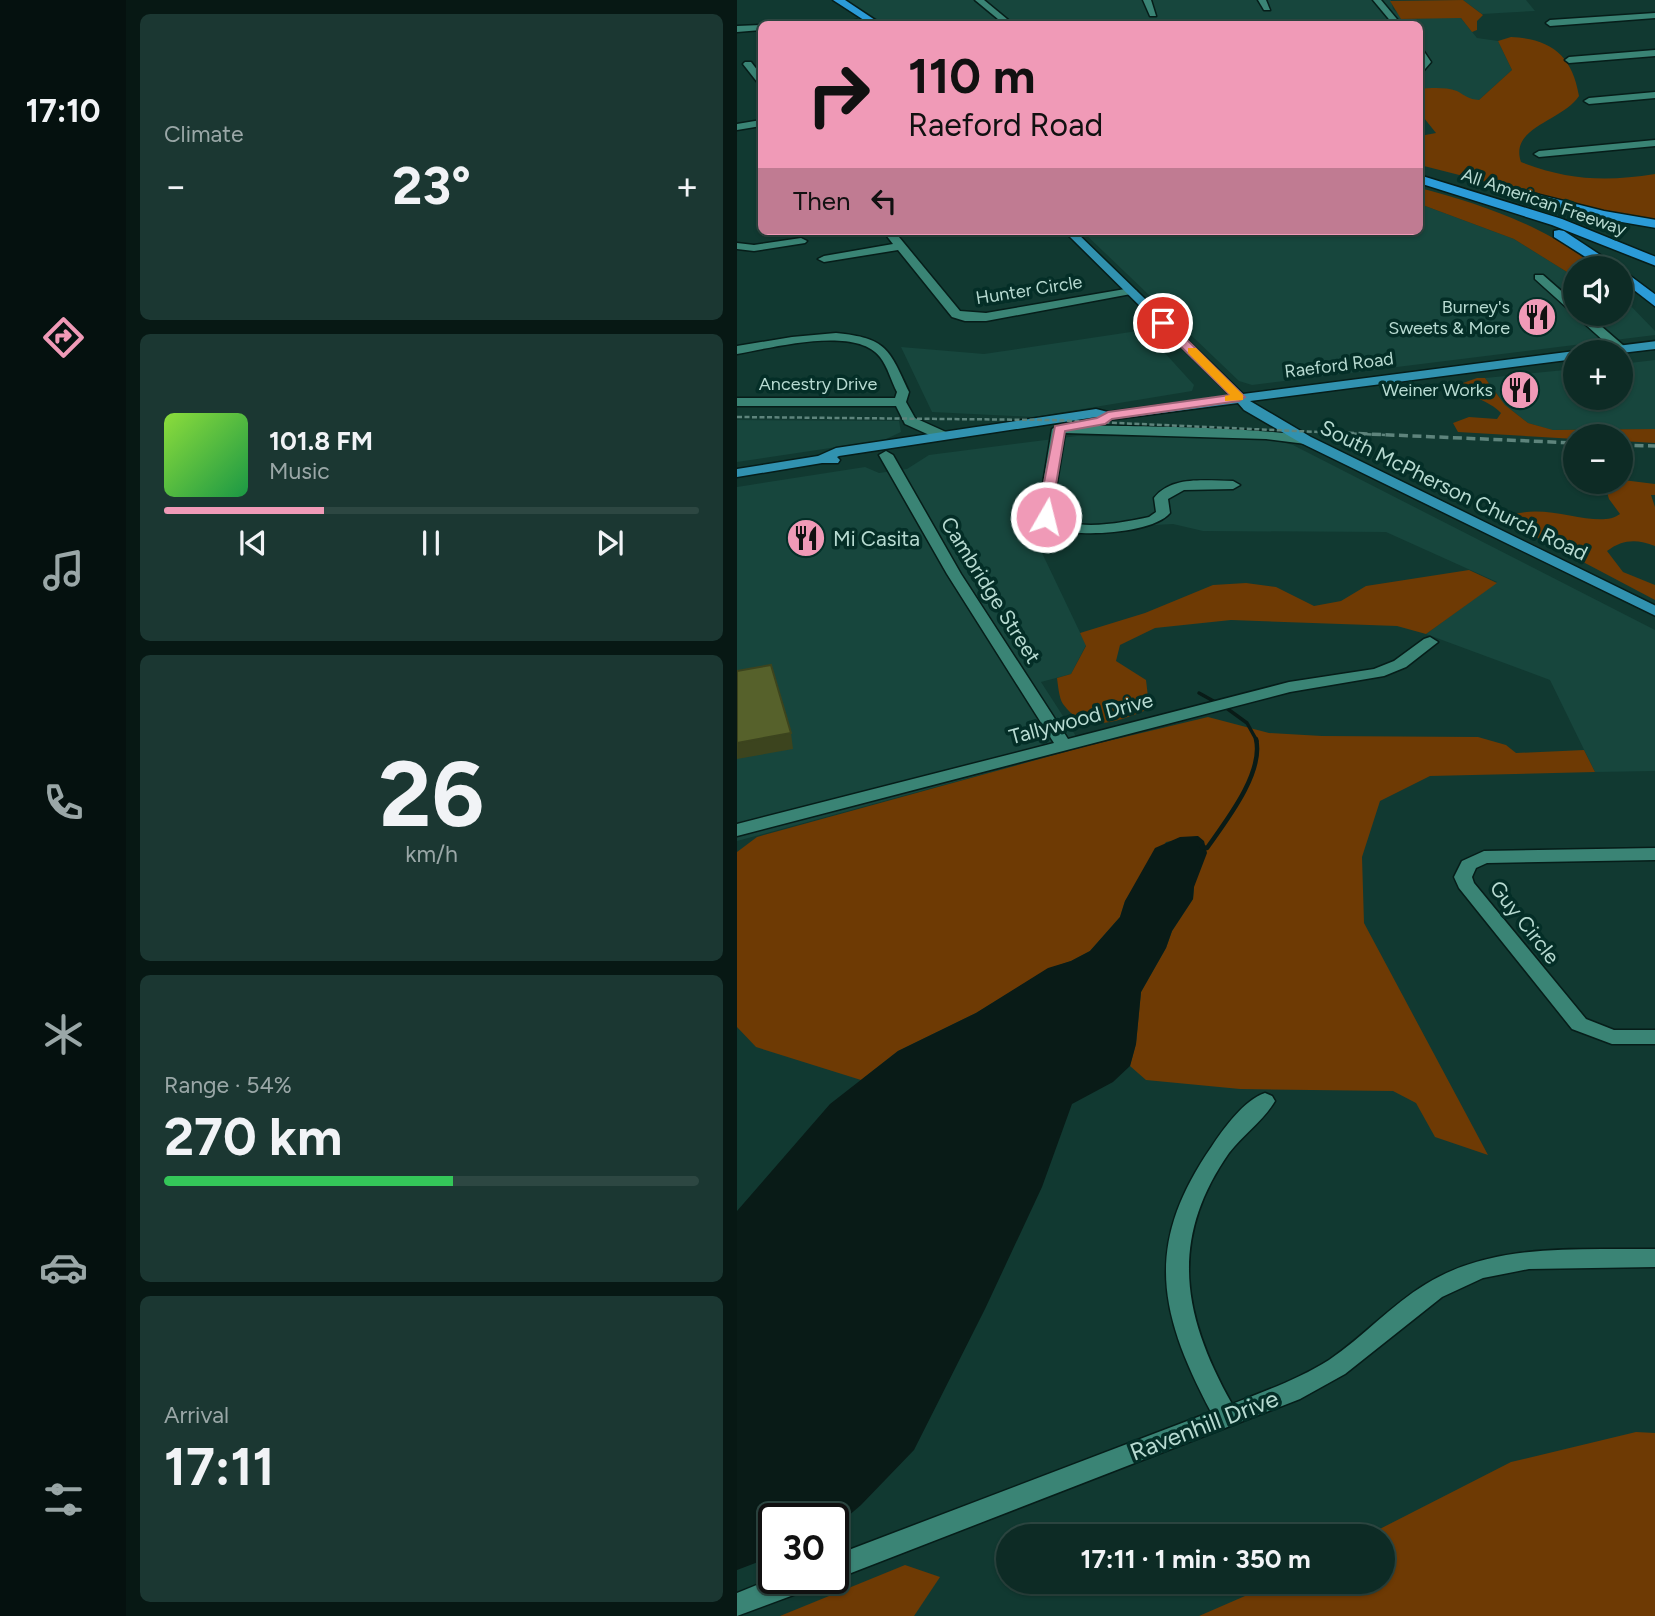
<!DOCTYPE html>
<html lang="en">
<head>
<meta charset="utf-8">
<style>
	:root { --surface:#0d2b25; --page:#1b3732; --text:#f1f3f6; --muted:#9aa7a7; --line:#2d4742; --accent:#f09ab7 }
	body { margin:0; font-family:Figtree,sans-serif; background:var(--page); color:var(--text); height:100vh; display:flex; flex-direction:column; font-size:26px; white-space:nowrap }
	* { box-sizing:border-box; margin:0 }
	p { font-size:23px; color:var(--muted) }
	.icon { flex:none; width:38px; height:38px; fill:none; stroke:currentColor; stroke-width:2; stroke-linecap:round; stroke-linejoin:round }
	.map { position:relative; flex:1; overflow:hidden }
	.details { display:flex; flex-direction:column; gap:14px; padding:14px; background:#071814; width:611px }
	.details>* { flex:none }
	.guide { position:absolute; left:21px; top:21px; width:665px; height:214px; border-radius:10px; box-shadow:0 2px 5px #0004,0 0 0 2px var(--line); background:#f09ab7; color:#111; overflow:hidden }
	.fabs { position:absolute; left:826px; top:256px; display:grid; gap:14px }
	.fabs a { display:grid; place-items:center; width:70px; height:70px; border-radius:50%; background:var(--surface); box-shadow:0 2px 5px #0004,0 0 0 2px var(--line); font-size:35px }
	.speed { position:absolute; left:21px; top:1503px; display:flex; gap:14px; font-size:35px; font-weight:700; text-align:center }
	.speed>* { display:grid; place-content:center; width:91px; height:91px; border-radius:50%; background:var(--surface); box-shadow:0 2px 5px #0004,0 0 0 2px var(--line); line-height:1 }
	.speed .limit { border:4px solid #111; border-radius:10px; background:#fff; color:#111 }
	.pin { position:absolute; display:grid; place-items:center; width:60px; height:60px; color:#fff; margin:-30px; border:4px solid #fff; border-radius:50%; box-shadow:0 2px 7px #0007 }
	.me { position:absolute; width:77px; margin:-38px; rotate:8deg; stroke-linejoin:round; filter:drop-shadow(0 0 5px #0008) }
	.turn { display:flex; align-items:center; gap:24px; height:147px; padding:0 35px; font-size:32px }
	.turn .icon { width:91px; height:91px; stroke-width:2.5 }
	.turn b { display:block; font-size:49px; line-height:60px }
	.then { display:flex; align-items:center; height:66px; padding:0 35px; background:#0003; gap:14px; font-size:26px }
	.big { font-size:52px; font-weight:700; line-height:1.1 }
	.details .widget { flex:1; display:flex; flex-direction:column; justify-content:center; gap:10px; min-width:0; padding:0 24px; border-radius:10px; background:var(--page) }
	.details .dial { align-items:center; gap:0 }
	.dial b { font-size:91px; line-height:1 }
	.song { display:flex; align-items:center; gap:21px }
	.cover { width:84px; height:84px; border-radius:10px; background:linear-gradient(135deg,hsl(90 70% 55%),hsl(140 70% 35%)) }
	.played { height:7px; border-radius:4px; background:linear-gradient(90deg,var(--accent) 30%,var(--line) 30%) }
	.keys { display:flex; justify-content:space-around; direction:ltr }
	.heat { display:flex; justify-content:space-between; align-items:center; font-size:38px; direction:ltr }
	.charge { height:10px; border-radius:5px; background:linear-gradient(90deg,#34c759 54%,var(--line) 0) }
	.trip { position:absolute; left:259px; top:1524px; width:399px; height:70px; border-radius:35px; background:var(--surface); box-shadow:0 2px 5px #0004,0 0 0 2px var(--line); font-weight:700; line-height:70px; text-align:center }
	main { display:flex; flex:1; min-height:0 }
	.menu { display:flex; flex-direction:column; width:126px; justify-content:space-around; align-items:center; background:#05110f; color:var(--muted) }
	.menu .icon { width:49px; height:49px }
	.menu .on { color:var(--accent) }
	.menu b { font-size:32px; color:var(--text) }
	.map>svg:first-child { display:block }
	.built { fill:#17463d }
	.green { fill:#6e3a04 }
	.water { fill:#091b17 }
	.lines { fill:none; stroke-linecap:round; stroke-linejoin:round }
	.stream-far1 { stroke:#091b17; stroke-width:3.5 }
	.stream { stroke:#091b17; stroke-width:4.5 }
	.minor-casing { stroke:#061d19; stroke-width:3 }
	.major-casing { stroke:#061d19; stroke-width:3 }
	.highway-casing { stroke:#061d19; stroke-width:3 }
	.minor { fill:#3a8475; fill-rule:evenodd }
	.major { fill:#3192b0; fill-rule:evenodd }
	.highway { fill:#2b9bd8; fill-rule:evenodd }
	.rail-far1 { stroke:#5e847c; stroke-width:2.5; stroke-dasharray:5 2.5; stroke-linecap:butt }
	.rail { stroke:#5e847c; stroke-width:3.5; stroke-dasharray:9 4.5; stroke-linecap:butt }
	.shaded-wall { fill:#3c441e }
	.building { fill:#56612b; stroke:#3c441e; stroke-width:2 }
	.route { fill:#f09ab7; stroke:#9c6477; stroke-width:2 }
	.slow { fill:#f59e0b }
	.labels { text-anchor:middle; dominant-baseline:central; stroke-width:7; stroke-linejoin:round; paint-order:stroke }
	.far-street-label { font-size:18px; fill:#b7dad1; stroke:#042e27 }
	.far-poi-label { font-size:18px; fill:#b7dad1; stroke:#042e27; text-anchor:end }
	.street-label { font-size:21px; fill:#b7dad1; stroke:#042e27 }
	.poi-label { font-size:21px; fill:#b7dad1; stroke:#042e27; text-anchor:start }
	.near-street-label { font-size:24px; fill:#b7dad1; stroke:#042e27 }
</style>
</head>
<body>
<main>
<nav class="menu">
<b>17:10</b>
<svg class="icon on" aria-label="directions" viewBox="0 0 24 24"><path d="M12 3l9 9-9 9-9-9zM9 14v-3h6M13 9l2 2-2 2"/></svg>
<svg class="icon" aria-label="music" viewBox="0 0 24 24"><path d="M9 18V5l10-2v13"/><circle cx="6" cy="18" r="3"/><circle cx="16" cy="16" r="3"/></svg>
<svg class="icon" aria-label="phone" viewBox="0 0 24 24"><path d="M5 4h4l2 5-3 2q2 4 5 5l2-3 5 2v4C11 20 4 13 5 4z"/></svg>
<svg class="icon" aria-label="climate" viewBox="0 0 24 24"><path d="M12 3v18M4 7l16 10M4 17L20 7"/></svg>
<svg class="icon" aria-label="car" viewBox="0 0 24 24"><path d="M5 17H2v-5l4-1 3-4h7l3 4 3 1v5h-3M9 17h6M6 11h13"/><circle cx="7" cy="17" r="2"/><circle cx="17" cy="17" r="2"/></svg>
<svg class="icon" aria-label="filters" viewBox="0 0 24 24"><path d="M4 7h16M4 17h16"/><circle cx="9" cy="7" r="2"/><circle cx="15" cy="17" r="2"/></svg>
</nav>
<section class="details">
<div class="widget"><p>Climate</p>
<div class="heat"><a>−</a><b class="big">23°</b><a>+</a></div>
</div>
<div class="widget">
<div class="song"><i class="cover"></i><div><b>101.8 FM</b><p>Music</p></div></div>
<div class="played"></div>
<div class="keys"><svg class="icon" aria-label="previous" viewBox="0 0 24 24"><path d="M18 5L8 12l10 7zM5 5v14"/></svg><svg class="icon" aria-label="pause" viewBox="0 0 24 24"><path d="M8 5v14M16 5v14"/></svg><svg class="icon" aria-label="next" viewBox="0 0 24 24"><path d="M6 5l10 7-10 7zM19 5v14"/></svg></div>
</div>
<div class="widget dial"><b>26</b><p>km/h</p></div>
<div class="widget"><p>Range · 54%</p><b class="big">270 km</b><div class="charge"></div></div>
<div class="widget"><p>Arrival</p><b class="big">17:11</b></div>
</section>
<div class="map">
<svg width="919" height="1616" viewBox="0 0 919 1616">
	<rect width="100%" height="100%" fill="#113931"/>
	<g class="built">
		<path d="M110,0H654L656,9L667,19L723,17L740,38L761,41L775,70L742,100L683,112L682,24H148Z"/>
		<path d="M726,0H789L798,11L745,14Z"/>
		<path d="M683,204L777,239L838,277V313H884V301H889L918,331V335L515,385L502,381L345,231H682Z"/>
		<path d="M407,330L457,385L455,391L297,417L195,412L164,347L247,354Z"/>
		<path d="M918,360V429L815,430L791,423L768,405L748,378L838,369V397H884V364Z"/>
		<path d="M0,420L162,421L164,432L147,440L0,462Z"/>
		<path d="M340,436L529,438L556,445L918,630V771L858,772L813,680L689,634L760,582L649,532L466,531L436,524L295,532L349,645L334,674L304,682L346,747L0,841V487L128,467L142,473L170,469L192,455Z"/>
	</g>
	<g class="green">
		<path d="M726,0L746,15L740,21V30L735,32L724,18L664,19L653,1Z"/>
		<path d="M774,37C814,39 835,55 842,96C826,121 772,127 784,162C831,180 868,182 918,174V220L859,210L683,165V136L699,133L683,113V89C694,88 708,87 720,91C729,96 731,99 742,100L775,70L761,41Z"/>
		<path d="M683,188C743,204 811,226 859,268H838V277L777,239L683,204Z"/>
		<path d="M740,378H748L768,405L791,423L816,430L918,429V443L884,441V436H838V439L721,432L716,423L732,417L760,419L764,413C751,399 735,401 726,383Z"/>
		<path d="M886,480L918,484V495H914L918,507V546C900,539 886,539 870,551L886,572L918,585V600L765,519C806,497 859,532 883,514L872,499L867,482Z"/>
		<path d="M732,570L760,583L689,634L660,626L494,620L418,628L383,645L379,661L409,680L411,697L407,711C380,722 347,734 326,704C322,698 321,685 320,678L334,674L349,646L343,633L408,613L476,585L509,583L539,587L577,606L604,601L629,586Z"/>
		<path d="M471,717L532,733L585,736L741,737L769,745L779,753L847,750L858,772L693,776L643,801L625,857L627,923L751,1155L698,1137L679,1103L656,1091L503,1089L409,1080L393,1066L399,1044L404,992L429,948L435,931L456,899L461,836L429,842L388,901L383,917L353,951L334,961L311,969L239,1013L161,1051L124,1080L19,1047L0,1027V852L20,837L346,747Z"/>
		<path d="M899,1432L918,1433V1616H462L540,1582H646V1536H629L774,1462Z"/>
		<path d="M168,1565L203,1577L177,1616H43Z"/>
	</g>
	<path class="water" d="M461,836L467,841L470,853L457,887L456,899L435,931L429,948L404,992L399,1044L393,1066L376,1082L335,1104L305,1187L248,1309L177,1450L124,1505L96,1529V1519H37V1556L0,1570V1211L93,1104L161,1051L239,1013L311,968L334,961L353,951L383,917L388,901L418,848L443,837Z"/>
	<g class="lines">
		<g class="stream-far1">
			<path d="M462,693L480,703"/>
			<path d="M488,707L510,723L520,741"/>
		</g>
		<path class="stream" d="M465,847L470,848C489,821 527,773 519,739"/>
		<g class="minor-casing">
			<g id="minor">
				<path d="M238,0H247L276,24H267Z"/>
				<path d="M406,0H414L419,16H413Z"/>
				<path d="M521,0H529L533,10H527Z"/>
				<path d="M636,0H644L664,24H656Z"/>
				<path d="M919,13V18L813,26L809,23L813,20Z"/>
				<path d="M120,20L123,24H91Z"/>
				<path d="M24,25V30L0,32V26Z"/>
				<path d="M682,44L694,62L682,76L685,62Z"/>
				<path d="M919,50V56L832,63L828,60L832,57Z"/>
				<path d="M8,62H14L24,75V84L21,83L6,64Z"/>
				<path d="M919,92V98L852,104L847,101L852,98Z"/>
				<path d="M24,120V126L0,130V124Z"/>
				<path d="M919,140V146L802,157L797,154L802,151Z"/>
				<path d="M146,231H157L223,311L249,313L394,288L400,291L394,294L249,321H228L215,317L161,250L87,262L81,259L87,256L156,244Z"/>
				<path d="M64,238L70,241L68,243L17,251L0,249V243L17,245Z"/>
				<path d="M798,275H806L838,303V313H849L887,346V352H879L798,279Z"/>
				<path d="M99,333C150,338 152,349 172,392L169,402L178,418L209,432V438H199L168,424L159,406H0V398H158L160,392C154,381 151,367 143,357C119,325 34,348 0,354V346L55,337Z"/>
				<path d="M322,425C358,426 559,426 576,440L569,444L529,439L328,433L315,513C334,534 388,522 412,517L419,512L417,498C435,475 470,481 496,481L503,485L496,489L447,490L431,499L433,513C416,533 347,537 322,530C313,527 307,522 301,514L315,429Z"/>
				<path d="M149,451L156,455L224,574L331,739L552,682L637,669L657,661L687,639L693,637L701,642L669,667L647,676L553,692L0,836V824L317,743L210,574L142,455Z"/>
				<path d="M919,848V860L750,863L739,868L735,877L737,883L849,1019L877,1030H919V1044H875L835,1029L722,888L717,877L725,861L747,851Z"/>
				<path d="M528,1093L535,1096L538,1101C527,1120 506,1135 492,1153C431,1240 446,1317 495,1404C528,1391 562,1379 592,1360C626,1337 654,1305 689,1284C757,1242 842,1250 919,1249V1267L792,1269L746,1278L705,1297L608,1374L563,1399L96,1580L92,1578H96V1556L474,1412C421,1312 407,1244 475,1146C487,1128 507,1100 528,1093Z"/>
				<path d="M37,1578H82L78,1587L0,1616V1593Z"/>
			</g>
		</g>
		<g class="major-casing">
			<g id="major">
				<path d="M327,231H338L506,394L838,351L840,352L838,359L513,401L574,437L919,606V616L564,443L507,410L501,403L371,420L359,417L102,456L100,457L103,460L101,463H85L0,477V469L81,456L99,448L359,409L371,412L494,396Z"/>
				<path d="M919,341V349L884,353L858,352L864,348Z"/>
			</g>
		</g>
		<g class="highway-casing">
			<g id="highway">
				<path d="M96,0H108L144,24H133Z"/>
				<path d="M682,175L825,219L919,257V266L815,225L682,183Z"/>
				<path d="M767,186L867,211L919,220V228L867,219L763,193V187Z"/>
				<path d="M822,230L827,231L883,268H866L817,237V231Z"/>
				<path d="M884,269L919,295V307L884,280Z"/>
			</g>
		</g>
		<use href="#minor" class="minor"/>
		<use href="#major" class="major"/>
		<use href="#highway" class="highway"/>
		<path class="rail-far1" d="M0,417L314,420L648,435"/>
		<g class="rail">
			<path d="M608,433L838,443"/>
			<path d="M884,445L919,446"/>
		</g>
	</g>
	<path class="shaded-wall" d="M54,733L56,749L0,759V743Z"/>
	<path class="building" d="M34,665L54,733L0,743V671Z"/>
	<path class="route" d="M422,320H430L508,397L502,401L375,419L368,424L328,431L314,514L316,517L309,521L305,520L301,514L318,426L360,418L371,412L493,395L422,325Z"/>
	<path class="slow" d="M451,348H459L506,395V400L488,401V396L493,395L451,353Z"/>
	<defs>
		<g id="restaurant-disc" transform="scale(2.0125)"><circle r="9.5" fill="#f09ab7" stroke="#042e27"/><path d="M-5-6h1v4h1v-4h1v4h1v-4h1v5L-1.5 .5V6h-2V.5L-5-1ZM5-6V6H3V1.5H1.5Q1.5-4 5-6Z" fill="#111"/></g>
	</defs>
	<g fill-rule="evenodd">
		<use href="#restaurant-disc" x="800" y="317"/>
		<use href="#restaurant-disc" x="783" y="390"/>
		<use href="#restaurant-disc" x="69" y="538"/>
	</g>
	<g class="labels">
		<g class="far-street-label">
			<text transform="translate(807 202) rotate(19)">All American Freeway</text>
			<text transform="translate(292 290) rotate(-9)">Hunter Circle</text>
			<text transform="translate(602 365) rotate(-7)">Raeford Road</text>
			<text x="81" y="384">Ancestry Drive</text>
		</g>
		<g class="far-poi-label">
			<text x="773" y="307">Burney's<tspan x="773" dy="21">Sweets &amp; More</tspan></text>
			<text x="756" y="390">Weiner Works</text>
		</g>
		<g class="street-label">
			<text transform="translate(717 490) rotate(26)">South McPherson Church Road</text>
			<text transform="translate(254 590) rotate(58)">Cambridge Street</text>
			<text transform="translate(344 718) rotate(-15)">Tallywood Drive</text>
			<text transform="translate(788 922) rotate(52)">Guy Circle</text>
		</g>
		<g class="poi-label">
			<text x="96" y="538">Mi Casita</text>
		</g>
		<g class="near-street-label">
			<text transform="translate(467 1425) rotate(-21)">Ravenhill Drive</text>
		</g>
	</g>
</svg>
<div class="fabs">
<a><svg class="icon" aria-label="sound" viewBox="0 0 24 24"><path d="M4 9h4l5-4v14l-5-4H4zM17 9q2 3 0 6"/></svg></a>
<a>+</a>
<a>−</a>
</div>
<div class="speed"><div class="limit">30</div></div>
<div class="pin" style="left:426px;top:323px;background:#d93025"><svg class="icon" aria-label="arrive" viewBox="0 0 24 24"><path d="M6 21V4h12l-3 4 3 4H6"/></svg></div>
<svg class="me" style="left:309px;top:517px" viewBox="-20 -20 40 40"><circle r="17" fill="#f09ab7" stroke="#fff" stroke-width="3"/><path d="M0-11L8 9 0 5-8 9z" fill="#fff"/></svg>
<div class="trip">17:11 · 1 min · 350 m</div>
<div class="guide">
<div class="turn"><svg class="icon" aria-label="right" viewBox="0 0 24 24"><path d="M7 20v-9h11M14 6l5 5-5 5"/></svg><div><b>110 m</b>Raeford Road</div></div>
<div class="then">Then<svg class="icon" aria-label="left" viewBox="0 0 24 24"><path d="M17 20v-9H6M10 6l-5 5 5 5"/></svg></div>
</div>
</div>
</main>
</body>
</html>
